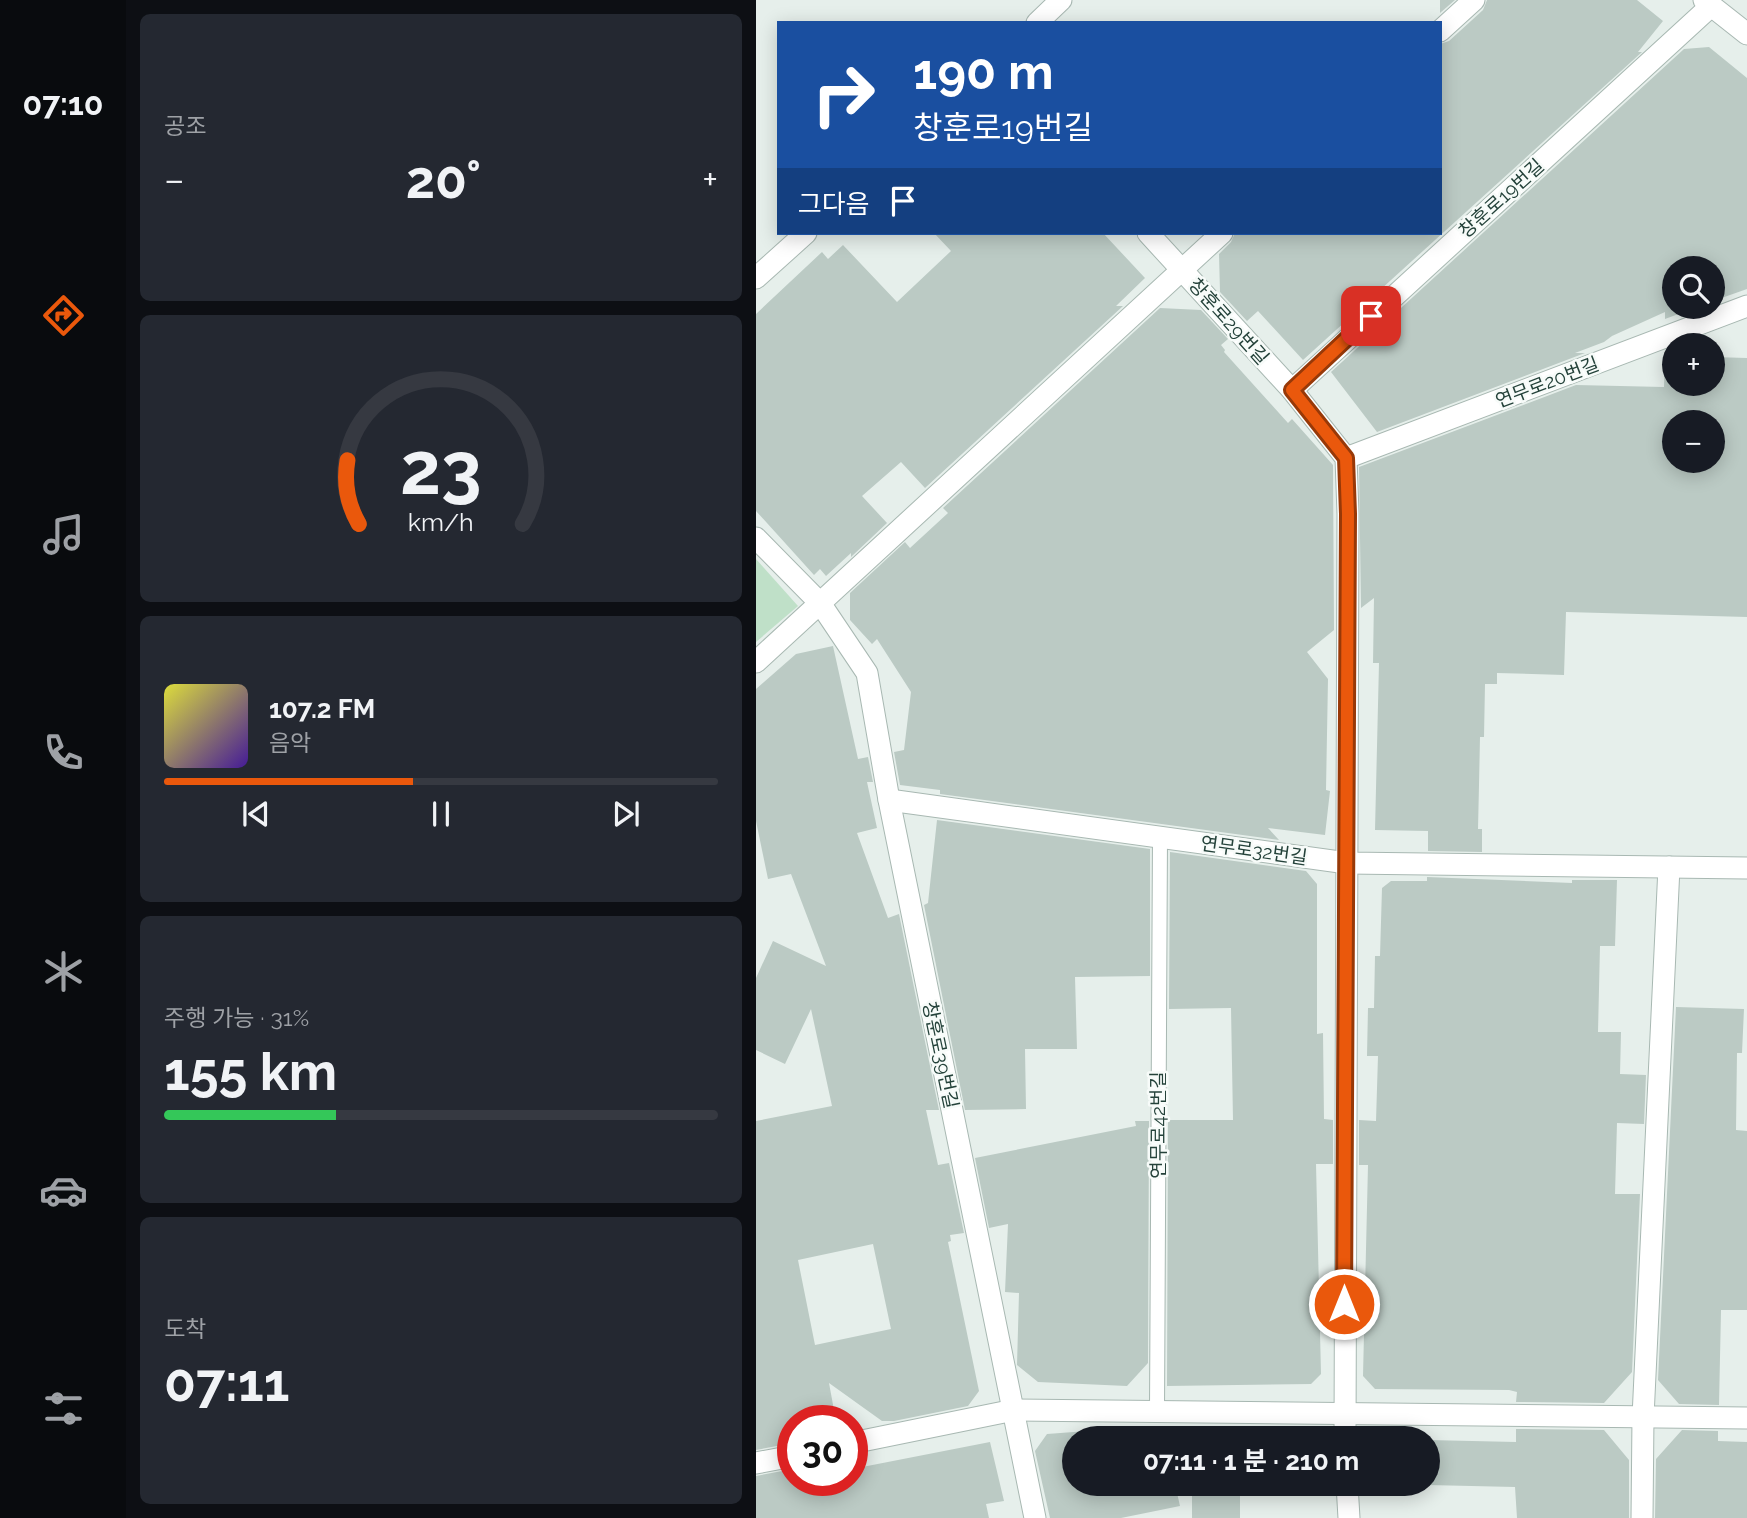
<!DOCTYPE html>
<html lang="ko">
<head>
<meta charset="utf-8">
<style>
	:root { --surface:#171b24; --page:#242831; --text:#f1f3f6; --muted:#9ea1a6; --line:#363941; --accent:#ea580c }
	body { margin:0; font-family:Raleway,"Noto Sans KR",sans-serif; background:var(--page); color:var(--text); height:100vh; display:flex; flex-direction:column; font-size:26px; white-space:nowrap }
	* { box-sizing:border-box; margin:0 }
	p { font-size:23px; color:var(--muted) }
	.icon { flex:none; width:38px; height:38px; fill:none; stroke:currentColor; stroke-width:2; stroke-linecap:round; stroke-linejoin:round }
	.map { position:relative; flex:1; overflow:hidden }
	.side { display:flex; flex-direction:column; gap:14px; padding:14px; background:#0d0f14; width:630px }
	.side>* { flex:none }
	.banner { position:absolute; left:21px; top:21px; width:665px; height:214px; border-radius:0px; box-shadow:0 4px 18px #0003; background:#1a4fa0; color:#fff; overflow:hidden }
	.controls { position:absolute; left:906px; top:256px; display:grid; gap:14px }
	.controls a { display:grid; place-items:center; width:63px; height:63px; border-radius:50%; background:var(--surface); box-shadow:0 4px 18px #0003; font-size:35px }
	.speed { position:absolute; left:21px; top:1405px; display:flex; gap:14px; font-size:35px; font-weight:700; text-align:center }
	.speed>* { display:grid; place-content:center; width:91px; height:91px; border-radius:50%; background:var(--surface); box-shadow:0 4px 18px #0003; line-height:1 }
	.speed .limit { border:10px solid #d22; background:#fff; color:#111 }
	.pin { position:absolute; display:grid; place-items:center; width:60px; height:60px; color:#fff; margin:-30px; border-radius:14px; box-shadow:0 4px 10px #0006 }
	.me { position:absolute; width:77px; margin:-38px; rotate:0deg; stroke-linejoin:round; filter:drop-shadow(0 0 5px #0008) }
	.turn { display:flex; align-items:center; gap:24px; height:147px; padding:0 21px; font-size:32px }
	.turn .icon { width:91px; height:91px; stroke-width:2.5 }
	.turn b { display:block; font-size:49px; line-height:60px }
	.then { display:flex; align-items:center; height:66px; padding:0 21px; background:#0003; gap:14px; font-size:26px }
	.big { font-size:52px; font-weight:700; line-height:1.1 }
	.side .widget { flex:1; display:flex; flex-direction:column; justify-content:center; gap:10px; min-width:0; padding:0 24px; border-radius:10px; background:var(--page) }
	.side .dial { align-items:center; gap:0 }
	.dial svg { height:182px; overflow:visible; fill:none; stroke:var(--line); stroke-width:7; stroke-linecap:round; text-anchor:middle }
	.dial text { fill:var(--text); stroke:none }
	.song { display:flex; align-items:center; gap:21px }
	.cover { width:84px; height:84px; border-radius:10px; background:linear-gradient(135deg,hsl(60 70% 55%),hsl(260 70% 35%)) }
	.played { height:7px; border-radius:4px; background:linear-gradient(90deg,var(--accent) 45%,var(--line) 45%) }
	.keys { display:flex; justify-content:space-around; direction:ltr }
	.heat { display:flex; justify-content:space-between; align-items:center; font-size:38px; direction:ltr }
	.charge { height:10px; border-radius:5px; background:linear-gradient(90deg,#34c759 31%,var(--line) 0) }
	.trip { position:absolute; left:306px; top:1426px; width:378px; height:70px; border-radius:35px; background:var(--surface); box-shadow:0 4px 18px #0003; font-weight:700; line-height:70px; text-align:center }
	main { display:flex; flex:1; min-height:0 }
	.tabs { display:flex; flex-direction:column; width:126px; justify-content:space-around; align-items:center; background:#090b0e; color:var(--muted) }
	.tabs .icon { width:49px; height:49px }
	.tabs .current { color:var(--accent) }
	.tabs b { font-size:32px; color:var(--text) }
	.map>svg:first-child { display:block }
	.green { fill:#bfe0c8 }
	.building { fill:#bbcac4; fill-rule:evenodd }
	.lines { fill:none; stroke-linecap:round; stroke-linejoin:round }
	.service-casing { stroke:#a8b8b2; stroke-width:16 }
	.minor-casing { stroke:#a8b8b2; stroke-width:23 }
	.service { stroke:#fff; stroke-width:14 }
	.minor { stroke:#fff; stroke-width:21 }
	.route-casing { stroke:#983908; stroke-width:18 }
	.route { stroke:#ea580c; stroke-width:12 }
	.labels { text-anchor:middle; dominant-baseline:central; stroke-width:5; stroke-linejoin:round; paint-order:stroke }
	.street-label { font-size:19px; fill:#24423a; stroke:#f7fbf9 }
</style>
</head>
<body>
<main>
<nav class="tabs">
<b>07:10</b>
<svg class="icon current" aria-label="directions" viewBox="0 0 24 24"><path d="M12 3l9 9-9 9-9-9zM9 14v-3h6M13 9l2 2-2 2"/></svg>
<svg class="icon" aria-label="music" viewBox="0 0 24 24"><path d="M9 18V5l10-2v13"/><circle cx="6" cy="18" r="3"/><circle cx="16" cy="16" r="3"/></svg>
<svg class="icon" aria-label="phone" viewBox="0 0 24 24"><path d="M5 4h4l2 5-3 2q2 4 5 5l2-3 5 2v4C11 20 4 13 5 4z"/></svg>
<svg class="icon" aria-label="climate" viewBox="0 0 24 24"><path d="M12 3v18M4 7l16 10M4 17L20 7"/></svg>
<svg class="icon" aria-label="car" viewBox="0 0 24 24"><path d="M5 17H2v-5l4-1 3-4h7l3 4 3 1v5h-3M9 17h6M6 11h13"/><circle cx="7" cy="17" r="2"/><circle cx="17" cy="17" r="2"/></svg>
<svg class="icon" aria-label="filters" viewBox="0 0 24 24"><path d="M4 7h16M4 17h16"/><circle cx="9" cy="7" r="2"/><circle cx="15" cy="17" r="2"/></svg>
</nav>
<section class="side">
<div class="widget"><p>공조</p>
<div class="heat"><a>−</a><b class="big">20°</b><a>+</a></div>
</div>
<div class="widget dial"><svg viewBox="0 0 100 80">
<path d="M14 69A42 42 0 1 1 86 69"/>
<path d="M14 69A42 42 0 0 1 9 41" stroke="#ea580c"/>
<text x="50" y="56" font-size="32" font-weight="700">23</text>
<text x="50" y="72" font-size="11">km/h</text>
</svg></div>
<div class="widget">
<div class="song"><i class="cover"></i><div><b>107.2 FM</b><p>음악</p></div></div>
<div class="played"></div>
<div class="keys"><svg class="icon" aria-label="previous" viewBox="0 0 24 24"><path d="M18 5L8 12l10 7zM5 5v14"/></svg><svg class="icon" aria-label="pause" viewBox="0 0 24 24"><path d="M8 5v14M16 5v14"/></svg><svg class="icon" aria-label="next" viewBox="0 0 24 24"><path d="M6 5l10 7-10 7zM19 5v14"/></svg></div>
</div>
<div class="widget"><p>주행 가능 · 31%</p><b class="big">155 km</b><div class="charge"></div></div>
<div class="widget"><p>도착</p><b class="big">07:11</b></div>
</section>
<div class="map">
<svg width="991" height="1518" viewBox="0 0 991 1518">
	<rect width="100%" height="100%" fill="#e6efeb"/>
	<path class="green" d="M0,559L42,606L0,642Z"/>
	<g class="building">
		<path d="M684,0H699L684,13Z"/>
		<path d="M731,0H881L907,21L882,52H886L547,360L502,311L491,321L464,292L463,254L475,242L479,233H684V44L693,41L727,10Z"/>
		<path d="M953,47L991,78V289L957,301V268H919V306H944L909,319V312L856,336L848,342L819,353H829L621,432L575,372L928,49Z"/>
		<path d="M178,233H347L389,278L360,306H367L169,488L145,462L106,496L131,523L95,557V553L70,576L64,569L58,575L0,511V314L66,252L72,259L87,245L141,302L195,251Z"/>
		<path d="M404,308L445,310L472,339L465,345L469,350L468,352L532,423L536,419L577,465L578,630L551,652L572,679L570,790L574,791L569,835L512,828L523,840L184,794V790L144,785L138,752L148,750L155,692L121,639L116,644L94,620V593L149,542L154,548L192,513L187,508Z"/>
		<path d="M909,356H919V383H957V357L991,358V617L810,612L808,675L741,673V684H729L728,737H724L723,785L722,829H726V852L672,851V831L619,830L623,663H617L618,598L605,608L603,467L820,385L908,387ZM919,422H957V460H919Z"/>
		<path d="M77,646L102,759L112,757L117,782H111L121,828L101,833L132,918L143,914L183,1110H170L182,1165L193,1163L208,1233L194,1235L195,1241L192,1242L223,1391L212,1406L138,1421H126L73,1383L80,1421H37V1443L0,1450V1121L76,1106L55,1009L29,1064L0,1050V978L17,941L70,966L35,874L12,879L0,821V689L40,654ZM117,1244L135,1329L59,1345L42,1260Z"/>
		<path d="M181,820L394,849V976L319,977L321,1049H269L270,1109L209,1110L168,905L172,903Z"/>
		<path d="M414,852L550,871L561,884V1034L567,1033L568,1119L577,1120V1164H560L565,1374L555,1384L411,1386L412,1120H477L475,1008L413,1009Z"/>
		<path d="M671,877L816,883V880H861L859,946H844L842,1032H865L864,1074L890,1075L888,1124L861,1123L859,1194H884L876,1372L848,1403L760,1402L761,1392L753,1390L619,1389L607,1376L612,1165H603V1120L620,1121L622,1056H611L612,1008H618L619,956H624L626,888L635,881H671Z"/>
		<path d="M920,1007L988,1009L986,1053H981L980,1130L991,1131V1310H965L963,1405L923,1404L902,1380Z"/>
		<path d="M379,1121H393L392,1363L371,1386L282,1382L261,1365L263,1293L249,1292L252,1224L233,1228L219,1158L380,1126Z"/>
		<path d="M358,1429L360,1438H318V1484H419L424,1506L365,1518H294L279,1451L291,1434Z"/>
		<path d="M760,1429L848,1430L873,1460V1518H761L759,1487L672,1485V1440L760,1442Z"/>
		<path d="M926,1430L962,1431V1441L991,1442V1518H899L900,1459Z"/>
		<path d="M234,1442L248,1501L230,1504L233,1518H0V1476L37,1469V1480H96V1469Z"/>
		<rect x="436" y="1484" width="48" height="34"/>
	</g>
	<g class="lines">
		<g class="service-casing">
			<path id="service" d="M401,1412L404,837"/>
		</g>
		<g class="minor-casing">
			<g id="minor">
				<path d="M948,0L991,34"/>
				<path d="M281,23L305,0"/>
				<path d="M684,31L718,0"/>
				<path d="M392,233L536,390L590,458L592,514L589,1438"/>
				<path d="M0,278L50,233"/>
				<path d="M536,390L955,6"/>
				<path d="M590,458L991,306"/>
				<path d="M0,538L64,603L111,673L133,800L279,1518"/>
				<path d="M0,662L466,233"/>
				<path d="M133,800L591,863L991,868"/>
				<path d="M96,1443L258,1410L991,1418"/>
				<path d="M0,1463L37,1456"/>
				<path d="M591,1484L593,1518"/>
				<path d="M886,1518L887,1417L913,867"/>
			</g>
		</g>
		<use href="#service" class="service"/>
		<use href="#minor" class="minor"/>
	</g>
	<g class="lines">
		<g class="route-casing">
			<path id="route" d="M588,1304L592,514L590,458L536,390L615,316"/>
		</g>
		<use href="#route" class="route"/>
	</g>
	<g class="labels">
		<g class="street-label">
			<text transform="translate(745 198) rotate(-42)">창훈로19번길</text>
			<text transform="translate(473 321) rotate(48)">창훈로29번길</text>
			<text transform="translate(791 382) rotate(-21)">연무로20번길</text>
			<text transform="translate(498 850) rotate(8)">연무로32번길</text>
			<text transform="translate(185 1055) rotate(78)">창훈로39번길</text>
			<text transform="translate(402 1125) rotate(-90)">연무로42번길</text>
		</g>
	</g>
</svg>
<div class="controls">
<a><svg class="icon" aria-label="search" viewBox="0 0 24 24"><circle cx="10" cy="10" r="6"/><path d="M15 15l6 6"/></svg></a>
<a>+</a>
<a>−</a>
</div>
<div class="speed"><div class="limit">30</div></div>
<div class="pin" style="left:615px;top:316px;background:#d93025"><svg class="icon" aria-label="arrive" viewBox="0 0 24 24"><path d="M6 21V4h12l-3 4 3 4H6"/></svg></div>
<svg class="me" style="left:588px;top:1304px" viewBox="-20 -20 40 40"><circle r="17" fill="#ea580c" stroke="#fff" stroke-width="3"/><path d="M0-11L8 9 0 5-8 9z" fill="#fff"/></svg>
<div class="trip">07:11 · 1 분 · 210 m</div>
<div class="banner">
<div class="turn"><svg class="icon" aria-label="right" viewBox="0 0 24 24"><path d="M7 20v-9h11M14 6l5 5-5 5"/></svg><div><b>190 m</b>창훈로19번길</div></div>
<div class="then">그다음<svg class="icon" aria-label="arrive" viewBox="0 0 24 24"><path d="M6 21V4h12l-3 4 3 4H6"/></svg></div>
</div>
</div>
</main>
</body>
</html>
